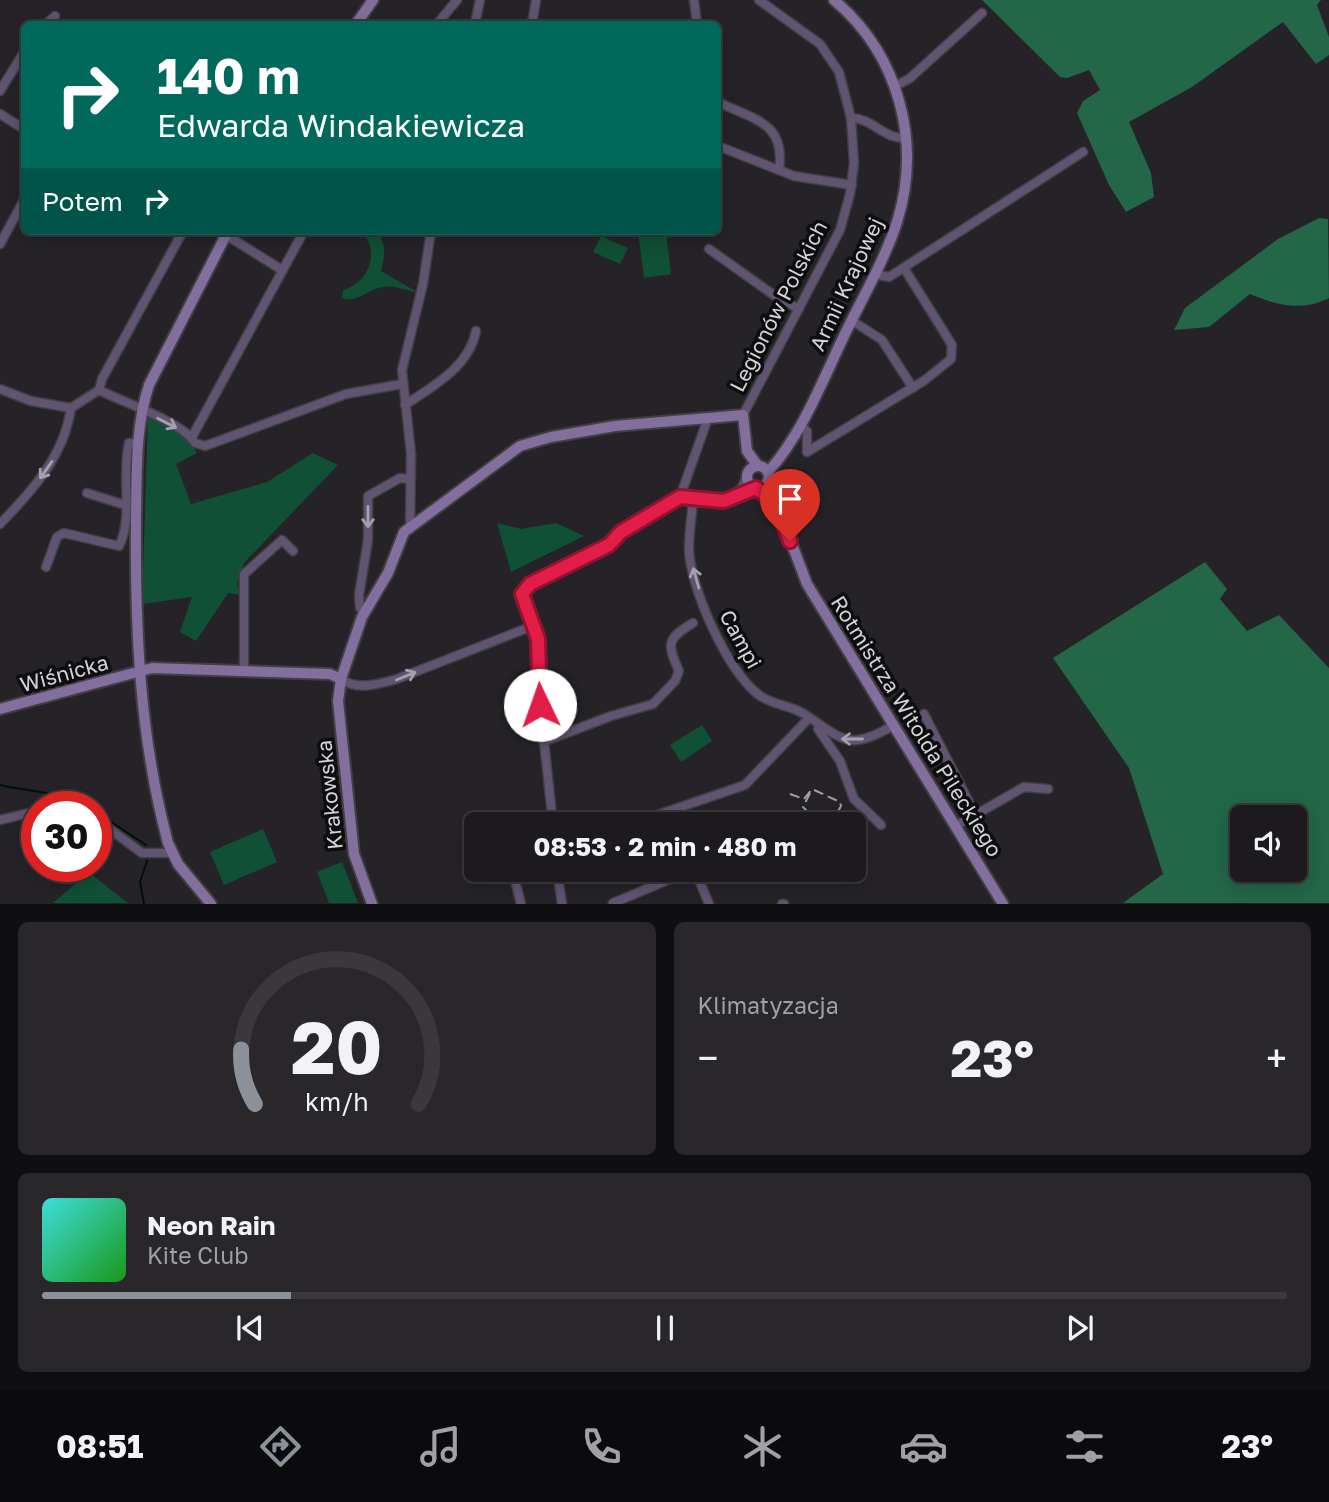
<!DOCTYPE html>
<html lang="pl">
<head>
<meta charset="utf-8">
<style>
	:root { --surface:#1c1a1d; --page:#29272a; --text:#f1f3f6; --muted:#a0a1a4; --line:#3a383b; --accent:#8c9099 }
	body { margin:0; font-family:"Golos Text",sans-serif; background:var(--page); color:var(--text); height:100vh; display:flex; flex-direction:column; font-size:26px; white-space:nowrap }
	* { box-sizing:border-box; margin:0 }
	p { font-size:23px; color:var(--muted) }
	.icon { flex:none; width:38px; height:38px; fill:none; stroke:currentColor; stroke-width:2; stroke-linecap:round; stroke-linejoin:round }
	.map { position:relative; height:904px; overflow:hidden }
	.details { display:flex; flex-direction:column; gap:18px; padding:18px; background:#0f0e10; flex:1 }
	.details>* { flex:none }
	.hud { position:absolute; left:21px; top:21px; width:700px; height:214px; border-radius:10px; box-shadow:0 4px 18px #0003,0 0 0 2px var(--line); background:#00695c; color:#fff; overflow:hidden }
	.buttons { position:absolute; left:1230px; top:805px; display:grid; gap:14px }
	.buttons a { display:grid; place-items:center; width:77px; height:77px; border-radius:10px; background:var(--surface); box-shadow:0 4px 18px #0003,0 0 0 2px var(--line); font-size:35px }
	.speed { position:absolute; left:21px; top:791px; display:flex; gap:14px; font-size:35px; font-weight:700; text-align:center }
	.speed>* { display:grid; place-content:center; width:91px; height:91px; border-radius:50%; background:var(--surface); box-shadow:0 4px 18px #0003,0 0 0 2px var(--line); line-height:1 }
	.speed .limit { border:10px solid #d22; background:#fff; color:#111 }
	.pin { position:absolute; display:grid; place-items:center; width:60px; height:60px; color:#fff; margin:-72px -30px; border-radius:50% 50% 50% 0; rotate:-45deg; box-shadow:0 0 7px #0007 }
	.pin .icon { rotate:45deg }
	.me { position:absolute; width:77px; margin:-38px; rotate:357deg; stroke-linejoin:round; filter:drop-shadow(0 0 5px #0008) }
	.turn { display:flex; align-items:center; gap:24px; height:147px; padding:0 21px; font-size:32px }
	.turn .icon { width:91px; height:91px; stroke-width:2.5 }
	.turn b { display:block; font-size:49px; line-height:60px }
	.then { display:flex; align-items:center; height:66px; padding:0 21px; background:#0003; gap:14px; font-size:26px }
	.big { font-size:52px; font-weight:700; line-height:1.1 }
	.details .card { flex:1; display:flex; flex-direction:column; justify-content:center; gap:10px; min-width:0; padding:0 24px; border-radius:10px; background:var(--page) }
	.details .dial { align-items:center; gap:0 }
	.dial svg { height:182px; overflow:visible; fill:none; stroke:var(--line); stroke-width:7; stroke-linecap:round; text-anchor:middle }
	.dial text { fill:var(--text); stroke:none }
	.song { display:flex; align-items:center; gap:21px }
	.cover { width:84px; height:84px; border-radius:10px; background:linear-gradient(135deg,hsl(180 70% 55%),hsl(120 70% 35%)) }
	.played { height:7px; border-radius:4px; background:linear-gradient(90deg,var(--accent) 20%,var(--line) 20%) }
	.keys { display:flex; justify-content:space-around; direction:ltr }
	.heat { display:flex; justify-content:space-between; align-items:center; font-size:38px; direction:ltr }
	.details .tiles { flex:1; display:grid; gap:18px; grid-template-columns:1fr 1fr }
	.card:last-child { grid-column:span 2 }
	.trip { position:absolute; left:464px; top:812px; width:402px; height:70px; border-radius:10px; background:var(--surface); box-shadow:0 4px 18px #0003,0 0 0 2px var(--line); font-weight:700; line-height:70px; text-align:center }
	.tab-bar { display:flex; height:112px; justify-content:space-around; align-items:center; background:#0b0a0c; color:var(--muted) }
	.tab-bar .icon { width:49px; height:49px }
	.tab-bar .on { color:var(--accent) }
	.tab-bar b { font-size:32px; color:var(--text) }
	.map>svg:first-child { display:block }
	.green { fill:#105036 }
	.forest { fill:#236648; fill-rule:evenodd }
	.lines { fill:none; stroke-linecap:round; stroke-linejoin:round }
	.stream { stroke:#001006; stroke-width:2 }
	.street-casing { stroke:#413f43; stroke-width:11 }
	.secondary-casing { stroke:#413f43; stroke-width:14 }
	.street { stroke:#605471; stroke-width:8 }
	.secondary { stroke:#826f9d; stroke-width:10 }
	.rail { stroke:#a19fa3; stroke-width:2; stroke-dasharray:10 5; stroke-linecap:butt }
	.oneway { stroke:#a6a0ae }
	.route-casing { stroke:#92132f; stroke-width:18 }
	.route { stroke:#e11d48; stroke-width:12 }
	.labels { text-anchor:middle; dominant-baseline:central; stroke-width:7; stroke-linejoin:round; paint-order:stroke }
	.street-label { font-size:21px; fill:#d4d3d6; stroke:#0d0d0f }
</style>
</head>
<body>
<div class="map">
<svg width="1329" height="904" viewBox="0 0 1329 904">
	<rect width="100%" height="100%" fill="#252327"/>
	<g class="green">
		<path d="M361,231H376C387,244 385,255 381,271L417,292C405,291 395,285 384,287C368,288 357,304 342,298L343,290C369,283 381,251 361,231Z"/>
		<path d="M638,231H666L671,274L644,278Z"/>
		<path d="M601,236L628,248L620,264L593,252Z"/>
		<path d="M148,415L188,438L197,453L176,464L191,504L267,482L313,453L338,465L244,563L237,584L241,595L228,593L196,641L180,632L192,597L142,604Z"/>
		<path d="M497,523L521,529L556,523L584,536L511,572Z"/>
		<path d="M702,725L712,741L681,762L670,745Z"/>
		<path d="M263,829L277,862L224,885L210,852Z"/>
		<path d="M342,862L358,903H329L317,872Z"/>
		<path d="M89,872L126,902L130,903H53Z"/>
	</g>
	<g class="forest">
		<path d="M982,0H1321L1317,5L1329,37V55L1316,64L1283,22L1192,87L1129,122L1151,173L1154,197L1126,212L1109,185L1077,113L1083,101L1100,90L1089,70L1067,78L1060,77Z"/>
		<path d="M1319,218L1328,219L1329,298C1302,312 1276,305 1250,294L1209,327L1174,330L1185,308L1278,239Z"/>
		<path d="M1205,562L1227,589L1220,599L1247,631L1279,615L1329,668V903H1123L1163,874L1129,768L1053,658ZM1242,817H1295V870H1242Z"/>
	</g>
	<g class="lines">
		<g class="stream">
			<path d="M0,785C30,792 63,792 89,807"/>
			<path d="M96,812L146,845"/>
			<path d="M144,904L140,882L147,861"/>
		</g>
		<g class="street-casing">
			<g id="street">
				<path d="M694,0L697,24"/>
				<path d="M46,24L55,16"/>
				<path d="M437,24L457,0"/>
				<path d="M475,24L480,0"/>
				<path d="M532,24L536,0"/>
				<path d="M895,86L909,79L982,13"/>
				<path d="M0,91L24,52"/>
				<path d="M718,102C754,120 786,122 779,170"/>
				<path d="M0,114L24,129"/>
				<path d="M851,118C873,118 884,140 907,138"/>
				<path d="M718,146L794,176L852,185"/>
				<path d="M226,235L282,270"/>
				<path d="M0,244L24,200"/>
				<path d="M709,249L778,298L799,309"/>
				<path d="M874,274L889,277L1083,152"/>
				<path d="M851,320L882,340L913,388"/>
				<path d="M0,389L31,401L71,408L99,390"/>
				<path d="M99,390C122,402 183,422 195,443L205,446L346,394L402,384"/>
				<path d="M99,390L102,379L183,231"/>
				<path d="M405,405C433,386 469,367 476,331"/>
				<path d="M743,415L840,230L850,194L854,163L851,118L839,72L820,44L759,0"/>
				<path d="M800,426L807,431V452"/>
				<path d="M192,437L304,231"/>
				<path d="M807,452L925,380L951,359L952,345L904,268"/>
				<path d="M87,493L125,505"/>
				<path d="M733,494L741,489L746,479"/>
				<path d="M680,497L708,418"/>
				<path d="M693,499C692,515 689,532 689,548C689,586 728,673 759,695C772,705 790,705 804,714C842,738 847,753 894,725"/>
				<path d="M0,524C33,490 64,456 71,408"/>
				<path d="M410,525L411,454L402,370L423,284L431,231"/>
				<path d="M46,567L57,537L64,533L119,546C134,516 121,476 129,443H138"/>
				<path d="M365,611L360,608L359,595L368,540V496L400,478L411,479"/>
				<path d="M535,625L522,594L530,584L609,545L621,532L680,497L724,501L753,487"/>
				<path d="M244,670V574L282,540L293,551"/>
				<path d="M341,679C357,691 379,684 397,679L535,625L538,639V686L553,824"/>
				<path d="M924,714L969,802L968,819L955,826"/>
				<path d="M818,729L840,761L854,799L881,825"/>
				<path d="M543,742L611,716L653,704L675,681L679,671C667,644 666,639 693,623"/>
				<path d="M49,807H64"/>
				<path d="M96,819L142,853H172"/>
				<path d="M968,819L1024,787L1048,789"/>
				<path d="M0,820L37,811"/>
				<path d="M631,824L745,785L809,718"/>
				<path d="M557,870L562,904"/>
				<path d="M695,870L709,904"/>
				<path d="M513,872L521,904"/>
				<path d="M613,903L692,870"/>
				<path d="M782,904H784"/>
			</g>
		</g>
		<g class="secondary-casing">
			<g id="secondary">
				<path d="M356,24L373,0"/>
				<circle cx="758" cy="477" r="11"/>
				<path d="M768,472C802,434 821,384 843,338C861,300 884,262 897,222C922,142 899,55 834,0"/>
				<path d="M768,481L807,584L1003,904"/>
				<path d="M0,709L152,668L330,674L341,679"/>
				<path d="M211,904L178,864L168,843C139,735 135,627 136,516C137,472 135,427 149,385L228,231"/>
				<path d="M372,904L354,854L338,701L341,679L362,617L388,573L404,532L489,469L520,446L551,437L615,426L743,415L747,451L758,466"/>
			</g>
		</g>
		<use href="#street" class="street"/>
		<use href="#secondary" class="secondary"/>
		<g class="rail">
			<path d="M810,793L803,807L815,819"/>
			<path d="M790,794L804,799L812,789L840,802L841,806L831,824"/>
		</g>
	</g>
	<defs><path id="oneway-shaft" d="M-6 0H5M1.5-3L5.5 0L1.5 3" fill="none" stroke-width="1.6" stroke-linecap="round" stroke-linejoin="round" transform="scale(1.75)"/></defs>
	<g class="oneway">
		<use href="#oneway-shaft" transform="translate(167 423) rotate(27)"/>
		<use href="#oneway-shaft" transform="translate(46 470) rotate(125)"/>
		<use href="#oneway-shaft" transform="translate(368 517) rotate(90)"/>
		<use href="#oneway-shaft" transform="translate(696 578) rotate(-106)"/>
		<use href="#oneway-shaft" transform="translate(406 676) rotate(-22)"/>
		<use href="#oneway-shaft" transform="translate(852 739) rotate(180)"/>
	</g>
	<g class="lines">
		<g class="route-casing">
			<path id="route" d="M540,705L538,639L522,594L530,584L609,545L621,532L680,497L724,501L756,488C774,500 783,522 790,541"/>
		</g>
		<use href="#route" class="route"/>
	</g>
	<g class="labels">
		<g class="street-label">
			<text transform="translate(846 284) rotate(-65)">Armii Krajowej</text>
			<text transform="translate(778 306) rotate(-63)">Legionów Polskich</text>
			<text transform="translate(741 639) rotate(61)">Campi</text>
			<text transform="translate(64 673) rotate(-15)">Wiśnicka</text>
			<text transform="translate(917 726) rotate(58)">Rotmistrza Witolda Pileckiego</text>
			<text transform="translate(329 795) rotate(-96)">Krakowska</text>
		</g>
	</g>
</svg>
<div class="buttons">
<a><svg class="icon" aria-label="sound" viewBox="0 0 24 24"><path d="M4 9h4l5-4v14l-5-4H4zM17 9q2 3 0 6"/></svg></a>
</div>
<div class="speed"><div class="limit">30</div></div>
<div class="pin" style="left:790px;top:541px;background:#d93025"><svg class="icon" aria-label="arrive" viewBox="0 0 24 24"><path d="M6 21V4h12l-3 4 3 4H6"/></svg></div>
<svg class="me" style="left:540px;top:705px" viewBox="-20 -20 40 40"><circle r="19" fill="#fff"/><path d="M0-13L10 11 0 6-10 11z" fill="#e11d48"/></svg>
<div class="trip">08:53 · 2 min · 480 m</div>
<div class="hud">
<div class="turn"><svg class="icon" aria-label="right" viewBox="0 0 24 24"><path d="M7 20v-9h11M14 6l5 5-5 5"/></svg><div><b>140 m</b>Edwarda Windakiewicza</div></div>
<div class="then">Potem<svg class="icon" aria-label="right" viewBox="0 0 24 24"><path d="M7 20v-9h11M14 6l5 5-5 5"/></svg></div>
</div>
</div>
<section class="details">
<div class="tiles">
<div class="card dial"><svg viewBox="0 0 100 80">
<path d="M14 69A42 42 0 1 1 86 69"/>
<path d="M14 69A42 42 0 0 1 8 45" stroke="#8c9099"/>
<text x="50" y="56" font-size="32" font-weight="700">20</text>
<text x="50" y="72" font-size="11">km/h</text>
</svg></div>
<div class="card"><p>Klimatyzacja</p>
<div class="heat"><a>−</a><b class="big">23°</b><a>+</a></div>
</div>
<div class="card">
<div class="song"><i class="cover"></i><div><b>Neon Rain</b><p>Kite Club</p></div></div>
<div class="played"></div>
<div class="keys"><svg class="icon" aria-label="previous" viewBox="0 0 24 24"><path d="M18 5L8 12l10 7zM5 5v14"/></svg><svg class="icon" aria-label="pause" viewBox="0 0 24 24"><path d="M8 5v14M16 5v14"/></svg><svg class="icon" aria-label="next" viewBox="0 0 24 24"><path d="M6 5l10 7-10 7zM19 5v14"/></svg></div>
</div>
</div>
</section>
<nav class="tab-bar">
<b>08:51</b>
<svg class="icon on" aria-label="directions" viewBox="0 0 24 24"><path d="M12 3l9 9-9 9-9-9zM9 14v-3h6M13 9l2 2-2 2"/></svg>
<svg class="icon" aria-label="music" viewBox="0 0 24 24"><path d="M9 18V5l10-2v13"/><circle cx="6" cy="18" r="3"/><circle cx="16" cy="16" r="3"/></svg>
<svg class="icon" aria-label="phone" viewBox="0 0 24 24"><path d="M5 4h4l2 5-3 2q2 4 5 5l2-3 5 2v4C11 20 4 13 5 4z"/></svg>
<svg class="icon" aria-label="climate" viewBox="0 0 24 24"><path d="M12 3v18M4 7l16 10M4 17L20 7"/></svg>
<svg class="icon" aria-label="car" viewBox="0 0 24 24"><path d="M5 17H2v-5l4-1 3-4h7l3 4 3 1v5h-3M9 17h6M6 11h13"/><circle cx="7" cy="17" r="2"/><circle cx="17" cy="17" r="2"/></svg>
<svg class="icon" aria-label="filters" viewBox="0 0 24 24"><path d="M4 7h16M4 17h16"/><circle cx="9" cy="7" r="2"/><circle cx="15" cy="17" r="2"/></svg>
<b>23°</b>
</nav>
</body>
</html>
